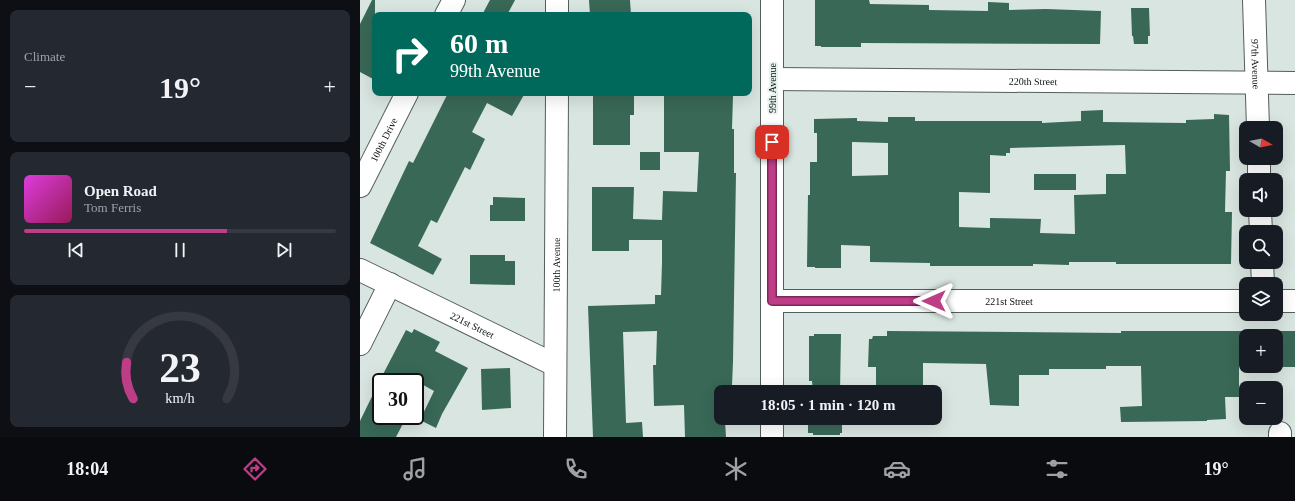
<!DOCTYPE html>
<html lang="en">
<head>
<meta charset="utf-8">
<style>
	:root { --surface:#171b24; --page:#242831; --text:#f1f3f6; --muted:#9ea1a6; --line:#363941; --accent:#be3d87 }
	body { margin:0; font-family:Georgia,serif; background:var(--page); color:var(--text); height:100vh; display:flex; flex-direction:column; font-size:15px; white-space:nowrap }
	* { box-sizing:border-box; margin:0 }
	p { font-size:13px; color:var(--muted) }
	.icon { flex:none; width:22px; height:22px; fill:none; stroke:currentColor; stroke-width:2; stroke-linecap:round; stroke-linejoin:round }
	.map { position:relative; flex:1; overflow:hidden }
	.sheet { display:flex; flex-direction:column; gap:10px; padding:10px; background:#0d0f14; width:360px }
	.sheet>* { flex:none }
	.banner { position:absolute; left:12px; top:12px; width:380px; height:84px; border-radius:8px; box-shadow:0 4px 16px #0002; background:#00695c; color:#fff; overflow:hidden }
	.needle { width:26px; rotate:99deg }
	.controls { position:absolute; left:879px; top:121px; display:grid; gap:8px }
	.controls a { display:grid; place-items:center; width:44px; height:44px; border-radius:8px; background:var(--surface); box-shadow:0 4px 16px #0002; font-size:20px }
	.speed { position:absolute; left:12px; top:373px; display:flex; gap:8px; font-size:20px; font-weight:700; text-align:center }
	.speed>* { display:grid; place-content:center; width:52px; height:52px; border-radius:50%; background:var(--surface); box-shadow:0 4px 16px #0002; line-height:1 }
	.speed .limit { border:2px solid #111; border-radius:6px; background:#fff; color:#111 }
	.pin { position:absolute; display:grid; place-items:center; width:34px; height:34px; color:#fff; margin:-17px; border-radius:8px; box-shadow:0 2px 6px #0006 }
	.me { position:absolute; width:44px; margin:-22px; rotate:270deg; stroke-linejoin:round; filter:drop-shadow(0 0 3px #0008) }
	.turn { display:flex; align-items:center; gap:14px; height:84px; padding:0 12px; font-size:18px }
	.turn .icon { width:52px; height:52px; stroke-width:2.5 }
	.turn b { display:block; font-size:28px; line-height:34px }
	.big { font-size:30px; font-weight:700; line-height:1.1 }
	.sheet .widget { flex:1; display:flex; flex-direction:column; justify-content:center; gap:6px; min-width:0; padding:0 14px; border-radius:8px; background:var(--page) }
	.sheet .dial { align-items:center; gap:0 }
	.dial svg { height:104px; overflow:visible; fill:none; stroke:var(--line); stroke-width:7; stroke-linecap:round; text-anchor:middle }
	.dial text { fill:var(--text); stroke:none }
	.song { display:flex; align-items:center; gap:12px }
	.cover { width:48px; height:48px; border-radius:6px; background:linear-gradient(135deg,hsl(300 70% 55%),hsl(330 70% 35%)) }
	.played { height:4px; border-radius:2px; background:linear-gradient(90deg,var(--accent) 65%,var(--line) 65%) }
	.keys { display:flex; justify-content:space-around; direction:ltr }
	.heat { display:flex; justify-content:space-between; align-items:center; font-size:22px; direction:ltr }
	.trip { position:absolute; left:354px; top:385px; width:228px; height:40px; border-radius:8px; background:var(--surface); box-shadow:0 4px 16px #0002; font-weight:700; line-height:40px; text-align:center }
	.menu { display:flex; height:64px; justify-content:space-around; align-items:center; background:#090b0e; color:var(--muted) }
	.menu .icon { width:28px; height:28px }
	.menu .current { color:var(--accent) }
	.menu b { font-size:18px; color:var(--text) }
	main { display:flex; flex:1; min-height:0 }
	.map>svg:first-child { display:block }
	.building { fill:#396857; fill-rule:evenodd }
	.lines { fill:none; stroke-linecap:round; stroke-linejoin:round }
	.minor-casing { stroke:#545e5a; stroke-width:24 }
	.minor { stroke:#fff; stroke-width:22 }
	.route-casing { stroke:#7c2858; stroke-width:10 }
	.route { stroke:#be3d87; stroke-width:7 }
	.labels { text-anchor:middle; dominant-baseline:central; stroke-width:4; stroke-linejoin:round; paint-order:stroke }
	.street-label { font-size:10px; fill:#0c100f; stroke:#e6f2ed }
</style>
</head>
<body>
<main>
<section class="sheet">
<div class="widget"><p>Climate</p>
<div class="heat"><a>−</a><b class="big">19°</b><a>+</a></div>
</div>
<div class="widget">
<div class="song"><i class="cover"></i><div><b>Open Road</b><p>Tom Ferris</p></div></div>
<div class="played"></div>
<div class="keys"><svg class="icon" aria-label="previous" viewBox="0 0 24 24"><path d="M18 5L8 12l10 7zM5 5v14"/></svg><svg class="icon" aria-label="pause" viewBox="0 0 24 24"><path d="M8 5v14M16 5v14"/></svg><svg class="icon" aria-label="next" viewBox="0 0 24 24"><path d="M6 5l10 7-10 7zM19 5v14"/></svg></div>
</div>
<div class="widget dial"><svg viewBox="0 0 100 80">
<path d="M14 69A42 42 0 1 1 86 69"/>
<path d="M14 69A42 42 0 0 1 9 41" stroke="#be3d87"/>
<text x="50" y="56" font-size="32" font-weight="700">23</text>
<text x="50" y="72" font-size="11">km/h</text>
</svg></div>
</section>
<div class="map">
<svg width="935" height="437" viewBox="0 0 935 437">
	<rect width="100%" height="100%" fill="#d9e5e0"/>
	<g class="building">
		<path d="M12,0H15V80L0,72V24Z"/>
		<path d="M130,0H155L147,15H122Z"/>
		<path d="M229,0H270L271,15H230Z"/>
		<path d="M455,0H509L510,4L569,5V10L628,11V2L649,3V10L686,9L741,11L740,44L501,43V47H461V46H455Z"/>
		<path d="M771,8H789L790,36H788V44H774L773,36H772Z"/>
		<path d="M88,93H165L152,116L127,103L112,132L125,139L110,170L105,167L77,223L71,220L58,246L82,259L73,275L10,243L49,161L53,163Z"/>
		<path d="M233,93H274V115H270V145H233Z"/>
		<path d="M304,93L373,95L372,129H374V173H376L373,362L372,385H361V421H365L366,437H325L324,405L294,406L293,365H296L297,331L263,332L266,423L282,422L283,437H233L228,306L295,304V295H301L302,263V240H269V251H232V187H274L273,219L302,220L303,191L337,192L339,152H304Z"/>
		<path d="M743,110V122L826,123V120L854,119V114L869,115L870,171H866L865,212H872L871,264H756V262H709V265L673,264V266H570V263L510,262V246L481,245V268H455V267H447L448,195H450V162H457V133H454V119L497,118V121L528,122V117H555V121H682V123L721,121V111ZM492,142L528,143V175L492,176ZM765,145L766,174H746V194L714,195L715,234L680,233L681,219L630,218V228L599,227V192L630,193V155L646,156V153H650V148Z"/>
		<rect x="280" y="152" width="20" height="18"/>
		<rect x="674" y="174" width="42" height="16"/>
		<path d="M133,197L165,198V221H130V205H133Z"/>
		<path d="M110,255H145V261H155V285L110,284Z"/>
		<path d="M54,329L80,342L75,351L108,368L82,414L76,428L60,420L74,391L58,382H21V416H47L36,437H0V421L19,382L46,330L52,333Z"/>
		<path d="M527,331L761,333V331H886V367L879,366V397H865L866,419L847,420V421L761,422L760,407L782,406L781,366H746V369H689V375H659V406L630,405L626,364L563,363V392H516V367H508L509,339H512L513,336H527Z"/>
		<rect x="916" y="331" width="19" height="36"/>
		<path d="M454,334H481L480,392H453L452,381H449V336H454Z"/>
		<path d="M150,368L151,408L122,410L121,369Z"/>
		<path d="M448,418H482V433H480V435H453V433H448Z"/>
	</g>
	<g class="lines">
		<g class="minor-casing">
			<g id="minor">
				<path id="s1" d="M894,0L898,128"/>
				<path d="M86,15L94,0"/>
				<path d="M197,15V0"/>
				<path id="s2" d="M412,79L935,83"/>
				<path d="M899,158V180"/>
				<path id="s3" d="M0,186L47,93"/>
				<path d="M900,210L901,232"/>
				<path d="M902,262L903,284"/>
				<path id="s4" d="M0,270L195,365"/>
				<path id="s5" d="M412,301H886"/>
				<path d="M916,301H935"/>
				<path d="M0,344L30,284"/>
				<path d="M412,392V0"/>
				<path d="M412,418V437"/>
				<path id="s6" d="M195,437L197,93"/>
				<path d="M920,437V433"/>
			</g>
		</g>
		<use href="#minor" class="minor"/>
	</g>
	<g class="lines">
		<g class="route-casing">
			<path id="route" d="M412,142V301H574"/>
		</g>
		<use href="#route" class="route"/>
	</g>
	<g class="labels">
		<g class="street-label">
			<text stroke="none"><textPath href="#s1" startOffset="64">97th Avenue</textPath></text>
			<text stroke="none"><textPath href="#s2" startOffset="261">220th Street</textPath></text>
			<text transform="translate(412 88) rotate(-90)">99th Avenue</text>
			<text stroke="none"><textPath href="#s3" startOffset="52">100th Drive</textPath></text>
			<text stroke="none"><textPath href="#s6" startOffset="172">100th Avenue</textPath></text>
			<text stroke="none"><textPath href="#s5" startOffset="237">221st Street</textPath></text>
			<text stroke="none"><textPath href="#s4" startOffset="125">221st Street</textPath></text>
		</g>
	</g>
</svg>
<div class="controls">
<a><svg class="needle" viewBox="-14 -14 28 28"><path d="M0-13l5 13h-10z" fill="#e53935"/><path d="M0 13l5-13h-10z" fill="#9ea1a6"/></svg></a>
<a><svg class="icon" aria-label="sound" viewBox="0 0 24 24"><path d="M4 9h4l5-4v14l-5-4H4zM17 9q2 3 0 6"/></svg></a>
<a><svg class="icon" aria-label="search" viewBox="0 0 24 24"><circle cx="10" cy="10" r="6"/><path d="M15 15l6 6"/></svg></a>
<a><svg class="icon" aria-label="layers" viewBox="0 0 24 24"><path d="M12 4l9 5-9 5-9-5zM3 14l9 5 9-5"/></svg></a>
<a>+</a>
<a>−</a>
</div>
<div class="speed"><div class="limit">30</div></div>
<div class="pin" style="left:412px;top:142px;background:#d93025"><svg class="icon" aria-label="arrive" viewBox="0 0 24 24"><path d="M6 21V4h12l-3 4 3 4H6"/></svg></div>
<svg class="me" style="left:574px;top:301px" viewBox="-20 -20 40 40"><path d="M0-17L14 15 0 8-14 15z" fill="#be3d87" stroke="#fff" stroke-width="4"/></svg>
<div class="trip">18:05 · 1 min · 120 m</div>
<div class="banner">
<div class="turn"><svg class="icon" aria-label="right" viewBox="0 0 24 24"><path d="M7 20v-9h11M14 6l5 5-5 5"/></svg><div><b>60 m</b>99th Avenue</div></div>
</div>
</div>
</main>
<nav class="menu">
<b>18:04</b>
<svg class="icon current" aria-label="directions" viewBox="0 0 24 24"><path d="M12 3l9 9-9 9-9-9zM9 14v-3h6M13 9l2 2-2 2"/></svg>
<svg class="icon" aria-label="music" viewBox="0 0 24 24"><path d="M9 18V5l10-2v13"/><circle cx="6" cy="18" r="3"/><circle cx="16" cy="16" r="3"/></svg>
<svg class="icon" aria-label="phone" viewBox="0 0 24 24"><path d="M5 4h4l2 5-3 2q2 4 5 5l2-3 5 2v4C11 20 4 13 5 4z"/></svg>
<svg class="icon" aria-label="climate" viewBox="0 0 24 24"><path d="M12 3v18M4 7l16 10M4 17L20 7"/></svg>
<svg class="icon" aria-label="car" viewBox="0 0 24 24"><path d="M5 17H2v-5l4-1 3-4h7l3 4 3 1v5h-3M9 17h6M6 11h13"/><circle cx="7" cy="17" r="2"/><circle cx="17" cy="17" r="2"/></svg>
<svg class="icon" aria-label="filters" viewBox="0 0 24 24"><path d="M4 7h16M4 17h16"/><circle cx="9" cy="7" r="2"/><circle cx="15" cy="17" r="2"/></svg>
<b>19°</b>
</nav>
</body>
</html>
